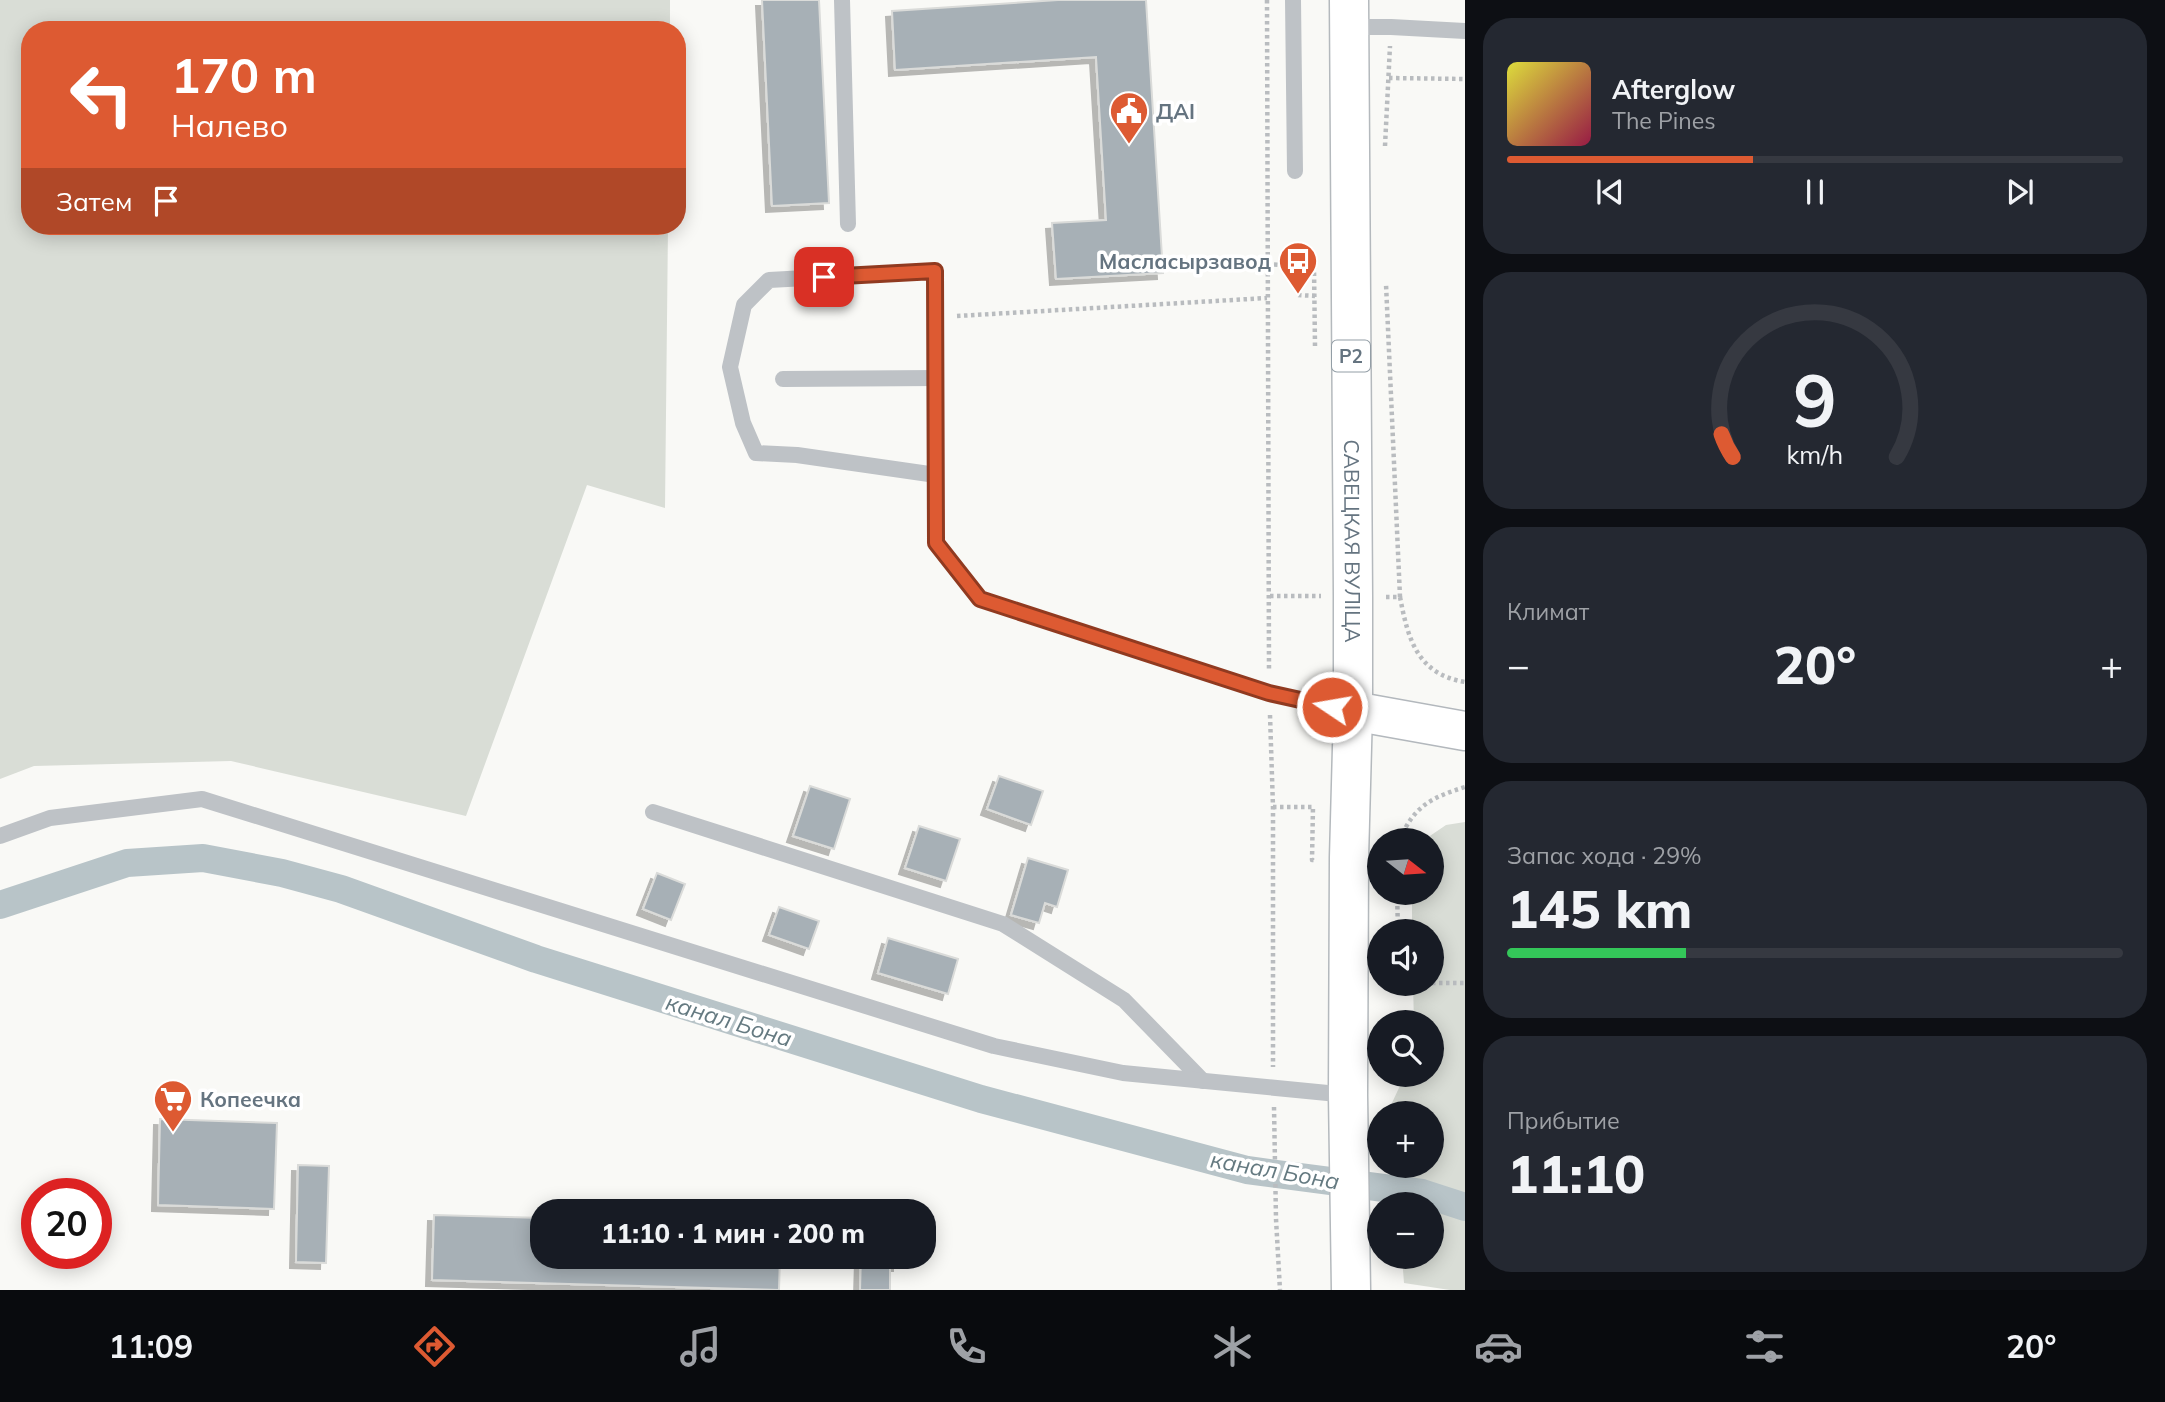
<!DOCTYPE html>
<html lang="ru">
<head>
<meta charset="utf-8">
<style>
	:root { --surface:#171b24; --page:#242831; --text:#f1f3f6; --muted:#9ea1a6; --line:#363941; --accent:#dd5a32 }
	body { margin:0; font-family:Mulish,sans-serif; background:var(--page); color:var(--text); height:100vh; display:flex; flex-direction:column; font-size:26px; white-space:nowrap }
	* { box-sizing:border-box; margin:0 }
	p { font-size:23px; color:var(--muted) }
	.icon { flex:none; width:38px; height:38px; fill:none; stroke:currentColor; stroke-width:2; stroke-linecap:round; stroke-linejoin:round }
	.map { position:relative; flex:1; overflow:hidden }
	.sheet { display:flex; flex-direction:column; gap:18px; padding:18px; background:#0d0f14; width:700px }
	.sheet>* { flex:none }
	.banner { position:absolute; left:21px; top:21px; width:665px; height:214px; border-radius:28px; box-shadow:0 4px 18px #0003; background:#dd5a32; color:#fff; overflow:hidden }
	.needle { width:46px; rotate:107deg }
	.controls { position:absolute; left:1367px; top:828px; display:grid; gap:14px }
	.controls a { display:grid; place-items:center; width:77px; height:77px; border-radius:50%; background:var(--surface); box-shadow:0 4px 18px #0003; font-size:35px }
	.speed { position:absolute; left:21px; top:1178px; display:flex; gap:14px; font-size:35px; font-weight:700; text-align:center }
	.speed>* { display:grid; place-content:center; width:91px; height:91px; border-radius:50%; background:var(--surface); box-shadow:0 4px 18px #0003; line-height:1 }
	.speed .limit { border:10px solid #d22; background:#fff; color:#111 }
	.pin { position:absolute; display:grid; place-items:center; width:60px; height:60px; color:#fff; margin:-30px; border-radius:14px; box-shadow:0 4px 10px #0006 }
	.me { position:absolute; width:77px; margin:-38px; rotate:282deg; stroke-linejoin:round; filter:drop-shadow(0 0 5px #0008) }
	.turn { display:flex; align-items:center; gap:24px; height:147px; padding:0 35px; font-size:32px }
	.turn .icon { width:91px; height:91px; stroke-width:2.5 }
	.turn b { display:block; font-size:49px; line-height:60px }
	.then { display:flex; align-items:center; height:66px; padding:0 35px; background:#0003; gap:14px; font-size:26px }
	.big { font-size:52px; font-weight:800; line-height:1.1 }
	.sheet .tile { flex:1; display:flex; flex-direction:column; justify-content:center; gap:10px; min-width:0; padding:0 24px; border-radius:28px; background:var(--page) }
	.sheet .dial { align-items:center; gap:0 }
	.dial svg { height:182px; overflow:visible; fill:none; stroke:var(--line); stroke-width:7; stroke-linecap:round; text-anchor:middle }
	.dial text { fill:var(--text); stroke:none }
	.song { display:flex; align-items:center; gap:21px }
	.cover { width:84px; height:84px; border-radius:10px; background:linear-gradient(135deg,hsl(60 70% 55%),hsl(340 70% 35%)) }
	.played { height:7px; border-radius:4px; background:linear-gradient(90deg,var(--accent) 40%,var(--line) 40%) }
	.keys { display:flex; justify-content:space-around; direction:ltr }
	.heat { display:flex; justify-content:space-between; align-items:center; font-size:38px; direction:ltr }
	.charge { height:10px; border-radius:5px; background:linear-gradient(90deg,#34c759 29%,var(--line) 0) }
	.trip { position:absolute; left:530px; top:1199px; width:406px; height:70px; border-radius:28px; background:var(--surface); box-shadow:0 4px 18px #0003; font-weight:800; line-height:70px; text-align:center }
	.menu { display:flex; height:112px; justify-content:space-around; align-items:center; background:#090b0e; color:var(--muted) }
	.menu .icon { width:49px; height:49px }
	.menu .current { color:var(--accent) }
	.menu b { font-size:32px; color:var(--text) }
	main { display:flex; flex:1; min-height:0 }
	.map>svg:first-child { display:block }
	.green { fill:#d9ddd6 }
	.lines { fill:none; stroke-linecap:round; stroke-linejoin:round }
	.canal { stroke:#b8c4c8; stroke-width:28 }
	.building { fill:#a7b0b6; stroke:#dadbd9; stroke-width:2; filter:url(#shadow) }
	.secondary-casing { stroke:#b3b8bd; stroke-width:41 }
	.primary-casing { stroke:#b4b9bd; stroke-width:41 }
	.path { stroke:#b9bcbf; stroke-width:4.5; stroke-dasharray:3.5 3.5; stroke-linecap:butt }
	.lane { stroke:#bec2c6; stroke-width:16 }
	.secondary { stroke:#fff; stroke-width:38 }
	.primary { stroke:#fff; stroke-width:38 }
	.route-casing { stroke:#903a20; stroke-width:18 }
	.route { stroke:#dd5a32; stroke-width:12 }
	.labels { text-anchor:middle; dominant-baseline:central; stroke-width:7; stroke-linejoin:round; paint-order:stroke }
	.shield { fill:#fff; stroke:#939ea6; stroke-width:2 }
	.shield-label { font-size:19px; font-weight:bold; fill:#657480 }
	.poi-label { font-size:21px; font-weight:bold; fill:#657480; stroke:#fff; text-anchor:start }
	.street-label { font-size:21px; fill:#657480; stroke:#fff }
	.water-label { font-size:23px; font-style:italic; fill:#657a81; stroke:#fff }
</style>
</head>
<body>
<main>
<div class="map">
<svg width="1465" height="1290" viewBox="0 0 1465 1290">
	<defs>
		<filter id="shadow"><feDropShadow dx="-6" dy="6" stdDeviation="0" flood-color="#0004"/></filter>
	</defs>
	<rect width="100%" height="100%" fill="#f9f9f6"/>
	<g class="green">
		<path d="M0,0H670V30H30V226H668L665,508L587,485L466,816L231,761L34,766L0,779Z"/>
		<path d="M1465,822V1290H1450L1404,1283L1402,1257L1432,1256V1204H1398L1395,1166H1432V1113H1391V1105L1405,1075L1432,1074V1022H1414L1413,984H1432V931H1412V893L1432,892V840H1424L1446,825Z"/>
	</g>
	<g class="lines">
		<path class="canal" d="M0,905L127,863L203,858L282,873L341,889L536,959L981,1099L1247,1170L1422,1193L1465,1207"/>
	</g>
	<g class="building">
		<path d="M762,0H819L829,203L772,206Z"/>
		<path d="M1058,0H1146L1163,273L1056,279L1052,223L1106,220L1096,57L895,70L892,11Z"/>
		<path d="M999,776L1043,791L1031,825L987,809Z"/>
		<path d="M810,786L850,799L834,849L793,836Z"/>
		<path d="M919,826L960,839L946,881L905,868Z"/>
		<path d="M1028,858L1068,870L1057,907L1045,903L1039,923L1011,915Z"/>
		<path d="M657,873L685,884L671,920L643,909Z"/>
		<path d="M779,907L819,921L809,949L769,935Z"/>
		<path d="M888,938L958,959L948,994L878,973Z"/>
		<path d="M160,1119L277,1123L274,1209L158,1205Z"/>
		<path d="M298,1165L329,1166L326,1263L296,1262Z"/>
		<path d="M434,1215L542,1218V1256H780L779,1290L432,1280Z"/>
		<path d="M861,1256H899V1265H890V1290H860Z"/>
	</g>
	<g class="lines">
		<g class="secondary-casing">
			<path id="secondary" d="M1353,711L1465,731"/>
		</g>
		<g class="primary-casing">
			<g id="primary">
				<path id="s1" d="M1349,0L1353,596V711L1349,858L1348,1095L1351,1290"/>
			</g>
		</g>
		<g class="path">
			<path d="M1267,0L1269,671"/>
			<path d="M1389,78L1465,79"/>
			<path d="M1385,146L1390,46"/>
			<path d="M1267,264L1314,267"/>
			<path d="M1298,295L1315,296"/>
			<path d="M957,316L1267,298"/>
			<path d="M1315,346L1314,267L1316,256"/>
			<path d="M1270,596H1321"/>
			<path d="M1386,597H1400L1386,284"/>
			<path d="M1400,597C1408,639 1417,674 1465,682"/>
			<path d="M1270,715L1273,807V1067"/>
			<path d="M1273,807H1313L1312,860H1317"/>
			<path d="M1400,840C1413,806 1433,797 1465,787"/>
			<path d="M1397,892L1398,931"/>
			<path d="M1432,983H1465"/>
			<path d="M1274,1107L1276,1219L1280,1290"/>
		</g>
		<g class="lane">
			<path d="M842,0L848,224"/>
			<path d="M1293,0L1295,171"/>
			<path d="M1349,27H1391L1465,31"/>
			<path d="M783,379L936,378"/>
			<path d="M936,475L797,455L756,453L743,423L730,367L744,305L769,280L935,271L936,543L980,599L1269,693L1353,711"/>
			<path d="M653,812L1003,924L1124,1000L1203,1081"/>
			<path d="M0,836L50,818L202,799L994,1046L1123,1073L1348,1095"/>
		</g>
		<use href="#secondary" class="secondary"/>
		<use href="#primary" class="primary"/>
	</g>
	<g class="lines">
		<g class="route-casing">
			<path id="route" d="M824,277L935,271L936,543L980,599L1269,693L1332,707"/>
		</g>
		<use href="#route" class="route"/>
	</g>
	<defs>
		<g id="civic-pin" transform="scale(2.0125)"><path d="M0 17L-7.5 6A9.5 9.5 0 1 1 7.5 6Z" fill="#dd5a32" stroke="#fff"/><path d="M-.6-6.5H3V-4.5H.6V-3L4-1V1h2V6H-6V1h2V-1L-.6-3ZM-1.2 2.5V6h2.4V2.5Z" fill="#fff"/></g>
		<g id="bus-pin" transform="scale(2.0125)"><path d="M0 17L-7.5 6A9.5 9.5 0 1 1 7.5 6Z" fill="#dd5a32" stroke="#fff"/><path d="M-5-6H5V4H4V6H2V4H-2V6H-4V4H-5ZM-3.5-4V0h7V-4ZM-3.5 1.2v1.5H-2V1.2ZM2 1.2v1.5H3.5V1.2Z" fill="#fff"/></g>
		<g id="supermarket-pin" transform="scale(2.0125)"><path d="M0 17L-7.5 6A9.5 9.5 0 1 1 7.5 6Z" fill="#dd5a32" stroke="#fff"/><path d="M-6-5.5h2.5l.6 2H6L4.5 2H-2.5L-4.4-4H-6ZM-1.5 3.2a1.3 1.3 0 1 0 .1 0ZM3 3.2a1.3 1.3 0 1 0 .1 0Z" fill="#fff"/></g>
	</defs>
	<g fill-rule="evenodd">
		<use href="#civic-pin" x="1129" y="111"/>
		<use href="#bus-pin" x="1298" y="261"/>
		<use href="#supermarket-pin" x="173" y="1099"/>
	</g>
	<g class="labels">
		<rect class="shield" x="1332" y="340.5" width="38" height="31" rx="5"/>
		<g class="shield-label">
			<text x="1351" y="356">Р2</text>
		</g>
		<g class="poi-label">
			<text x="1156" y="111">ДАІ</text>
			<text x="1271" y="261" text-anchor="end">Масласырзавод</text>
			<text x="200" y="1099">Копеечка</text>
		</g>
		<g class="street-label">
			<text stroke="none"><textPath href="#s1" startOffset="541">САВЕЦКАЯ ВУЛІЦА</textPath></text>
		</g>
		<g class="water-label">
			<text transform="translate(729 1020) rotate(17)">канал Бона</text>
			<text transform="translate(1275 1170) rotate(10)">канал Бона</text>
		</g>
	</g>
</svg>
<div class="controls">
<a><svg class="needle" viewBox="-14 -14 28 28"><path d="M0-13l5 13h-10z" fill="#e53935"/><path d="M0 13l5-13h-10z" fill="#9ea1a6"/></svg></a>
<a><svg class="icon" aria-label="sound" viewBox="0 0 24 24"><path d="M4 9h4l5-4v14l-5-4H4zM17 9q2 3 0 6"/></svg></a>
<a><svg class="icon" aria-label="search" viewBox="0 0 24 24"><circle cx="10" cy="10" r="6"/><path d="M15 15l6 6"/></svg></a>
<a>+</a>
<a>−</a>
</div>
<div class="speed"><div class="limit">20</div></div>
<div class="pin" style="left:824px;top:277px;background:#d93025"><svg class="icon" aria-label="arrive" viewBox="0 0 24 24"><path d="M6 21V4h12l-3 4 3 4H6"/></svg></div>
<svg class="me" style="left:1332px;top:707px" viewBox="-20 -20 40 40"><circle r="17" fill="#dd5a32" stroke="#fff" stroke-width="3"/><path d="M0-11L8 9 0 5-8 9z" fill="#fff"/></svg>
<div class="trip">11:10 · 1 мин · 200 m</div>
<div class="banner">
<div class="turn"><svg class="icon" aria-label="left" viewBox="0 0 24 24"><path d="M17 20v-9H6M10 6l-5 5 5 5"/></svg><div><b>170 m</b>Налево</div></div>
<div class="then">Затем<svg class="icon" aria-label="arrive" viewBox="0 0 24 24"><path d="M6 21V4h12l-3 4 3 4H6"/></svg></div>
</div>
</div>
<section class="sheet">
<div class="tile">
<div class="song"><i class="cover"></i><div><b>Afterglow</b><p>The Pines</p></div></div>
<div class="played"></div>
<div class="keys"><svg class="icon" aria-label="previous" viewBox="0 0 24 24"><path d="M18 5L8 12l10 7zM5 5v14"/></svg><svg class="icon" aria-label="pause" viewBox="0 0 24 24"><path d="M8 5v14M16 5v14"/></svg><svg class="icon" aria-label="next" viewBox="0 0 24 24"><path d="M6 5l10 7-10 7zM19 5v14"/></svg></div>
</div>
<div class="tile dial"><svg viewBox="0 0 100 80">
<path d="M14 69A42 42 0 1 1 86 69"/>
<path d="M14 69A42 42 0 0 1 9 59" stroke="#dd5a32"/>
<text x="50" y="56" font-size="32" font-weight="700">9</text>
<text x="50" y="72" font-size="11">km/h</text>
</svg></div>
<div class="tile"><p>Климат</p>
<div class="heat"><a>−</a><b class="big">20°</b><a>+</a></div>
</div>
<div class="tile"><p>Запас хода · 29%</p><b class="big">145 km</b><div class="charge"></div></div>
<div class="tile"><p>Прибытие</p><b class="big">11:10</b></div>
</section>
</main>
<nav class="menu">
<b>11:09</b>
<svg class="icon current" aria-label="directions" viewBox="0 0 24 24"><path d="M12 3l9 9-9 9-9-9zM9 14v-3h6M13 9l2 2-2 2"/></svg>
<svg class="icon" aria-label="music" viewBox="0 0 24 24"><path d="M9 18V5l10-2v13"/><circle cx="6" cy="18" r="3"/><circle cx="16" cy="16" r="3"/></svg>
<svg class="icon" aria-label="phone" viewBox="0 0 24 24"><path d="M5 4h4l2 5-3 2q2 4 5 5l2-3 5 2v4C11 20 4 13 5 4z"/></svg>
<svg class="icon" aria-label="climate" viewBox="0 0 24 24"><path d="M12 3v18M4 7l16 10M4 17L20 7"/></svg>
<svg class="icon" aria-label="car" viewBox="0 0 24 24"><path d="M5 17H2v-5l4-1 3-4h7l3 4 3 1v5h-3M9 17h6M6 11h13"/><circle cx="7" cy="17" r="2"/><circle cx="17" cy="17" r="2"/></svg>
<svg class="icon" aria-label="filters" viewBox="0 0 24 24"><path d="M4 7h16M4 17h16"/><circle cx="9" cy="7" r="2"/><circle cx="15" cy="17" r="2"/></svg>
<b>20°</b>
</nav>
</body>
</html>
